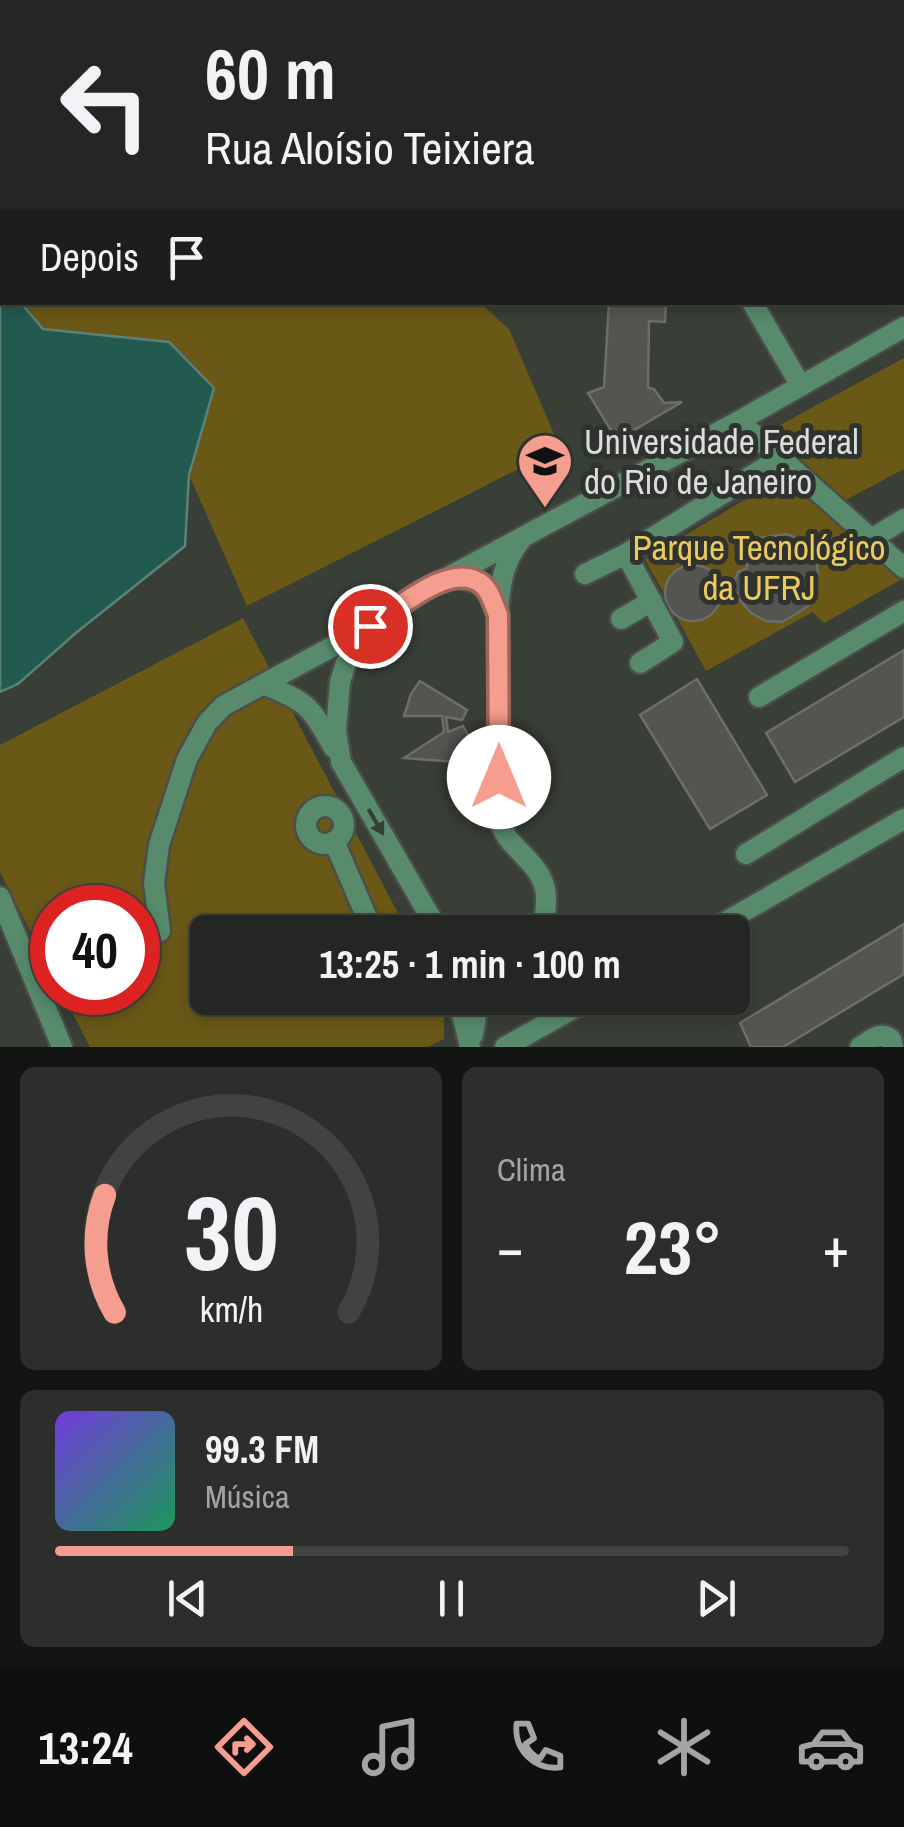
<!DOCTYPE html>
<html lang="pt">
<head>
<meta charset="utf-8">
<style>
	:root { --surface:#232622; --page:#2b2e2a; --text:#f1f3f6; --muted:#a3a5a5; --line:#404340; --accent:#f59d8e }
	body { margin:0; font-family:"Archivo Narrow",sans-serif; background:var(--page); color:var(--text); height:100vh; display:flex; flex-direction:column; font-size:38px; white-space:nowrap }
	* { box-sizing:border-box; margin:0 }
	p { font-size:32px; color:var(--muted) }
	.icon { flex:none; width:55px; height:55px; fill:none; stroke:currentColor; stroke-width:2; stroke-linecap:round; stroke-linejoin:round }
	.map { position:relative; height:1047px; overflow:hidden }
	.details { display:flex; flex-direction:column; gap:20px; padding:20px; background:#131513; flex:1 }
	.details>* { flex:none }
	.banner { position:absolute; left:0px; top:0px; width:905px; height:305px; box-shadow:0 5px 15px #0003,0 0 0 2px var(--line); background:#232622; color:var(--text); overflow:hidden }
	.speed { position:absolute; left:30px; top:885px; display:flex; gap:20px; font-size:50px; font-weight:700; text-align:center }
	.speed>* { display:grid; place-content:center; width:130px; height:130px; border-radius:50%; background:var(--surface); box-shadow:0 5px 15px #0003,0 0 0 2px var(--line); line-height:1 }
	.speed .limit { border:15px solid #d22; background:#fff; color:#111 }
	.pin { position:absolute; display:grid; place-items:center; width:85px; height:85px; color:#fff; margin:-42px; border:5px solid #fff; border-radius:50%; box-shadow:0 2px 10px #0007 }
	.me { position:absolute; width:110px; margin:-55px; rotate:0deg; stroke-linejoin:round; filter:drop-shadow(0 0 8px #0008) }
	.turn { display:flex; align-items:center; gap:35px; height:210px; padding:0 40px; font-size:45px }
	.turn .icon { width:130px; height:130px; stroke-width:2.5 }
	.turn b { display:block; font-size:70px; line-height:85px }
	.then { display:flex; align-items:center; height:95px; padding:0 40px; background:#0003; gap:20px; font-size:38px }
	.big { font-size:75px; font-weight:700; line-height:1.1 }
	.details .tile { flex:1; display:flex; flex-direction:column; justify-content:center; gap:15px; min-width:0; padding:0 35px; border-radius:15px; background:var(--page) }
	.details .dial { align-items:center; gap:0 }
	.dial svg { height:260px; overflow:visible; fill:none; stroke:var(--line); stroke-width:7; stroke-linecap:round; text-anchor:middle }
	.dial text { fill:var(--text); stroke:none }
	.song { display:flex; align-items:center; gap:30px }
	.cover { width:120px; height:120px; border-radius:15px; background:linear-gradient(135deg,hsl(260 70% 55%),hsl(150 70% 35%)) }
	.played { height:10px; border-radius:5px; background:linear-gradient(90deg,var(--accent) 30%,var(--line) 30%) }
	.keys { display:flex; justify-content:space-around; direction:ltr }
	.heat { display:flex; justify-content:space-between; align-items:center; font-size:55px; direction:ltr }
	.details .tiles { flex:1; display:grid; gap:20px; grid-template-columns:1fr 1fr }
	.tile:last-child { grid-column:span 2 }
	.trip { position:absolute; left:190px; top:915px; width:560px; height:100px; border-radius:15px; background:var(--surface); box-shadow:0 5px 15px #0003,0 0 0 2px var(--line); font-weight:700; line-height:100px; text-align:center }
	.dock { display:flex; height:160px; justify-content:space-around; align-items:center; background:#0e0f0e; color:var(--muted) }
	.dock .icon { width:70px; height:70px }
	.dock .current { color:var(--accent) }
	.dock b { font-size:45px; color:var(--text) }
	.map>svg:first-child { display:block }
	.built { fill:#393e36; fill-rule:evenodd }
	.green { fill:#695816 }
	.water { fill:#225a4f; stroke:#5a8279; stroke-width:2.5 }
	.building { fill:#545551; stroke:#6d6e6a; stroke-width:2.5 }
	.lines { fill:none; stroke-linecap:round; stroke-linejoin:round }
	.minor-casing { stroke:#4b4e4a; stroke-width:25 }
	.minor { stroke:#578b6c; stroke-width:20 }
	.oneway { fill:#353f37 }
	.route-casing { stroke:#9f665c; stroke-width:25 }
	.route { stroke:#f59d8e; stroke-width:18 }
	.labels { text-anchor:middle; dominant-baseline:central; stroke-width:10; stroke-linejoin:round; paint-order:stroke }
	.poi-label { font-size:35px; fill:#dcdedc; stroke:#2f322e; text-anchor:start }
	.park-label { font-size:35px; fill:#eacb5d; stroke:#2f322e }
</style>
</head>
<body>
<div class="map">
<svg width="904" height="1047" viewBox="0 0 904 1047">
	<rect width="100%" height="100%" fill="#2f322e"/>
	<path class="built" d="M0,0H904V1047H0V692L18,684L77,632L184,546L189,475L21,303L902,302V2H2V280L0,277ZM52,908H138V992H52ZM208,932H732V998H208Z"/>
	<g class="green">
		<path d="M0,0H242L243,2H2V280L0,277Z"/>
		<path d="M21,303H480L509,329L560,448L247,606L189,475L214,388L169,342L43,329Z"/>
		<path d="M904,358V469L844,501L763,434Z"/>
		<path d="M790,473L904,575V578L824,623L813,612L706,671L645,559Z"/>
		<path d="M243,618L408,932H208V998H442L444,1001V1039L428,1047H90L62,993L138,992V908H52V974L0,872V745Z"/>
	</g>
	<path class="water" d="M0,277L2,280V302L21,303L43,329L169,342L214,388L189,475L185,546L77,632L18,684L0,692Z"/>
	<g class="building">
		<path d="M609,302L666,303L665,322L649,321L648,388L654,389L664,403L682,402L617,440L588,393L604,387Z"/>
		<path d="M786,534L792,536L811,548L816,557L818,573L815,593L808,606L796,614L782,622L766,621L751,613L738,598L734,582L738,572L747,568V559L752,551L760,547V538Z"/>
		<circle cx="693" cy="593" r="28"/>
		<path d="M904,650V717L795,782L766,733Z"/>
		<path d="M697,679L767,795L710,829L640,715Z"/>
		<path d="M420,681L467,710L462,720L446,717L448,732L463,726L472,742L470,763L404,758L444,732L442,716H404L411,694Z"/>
		<path d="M904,924V974L783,1047H751L740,1023Z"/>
	</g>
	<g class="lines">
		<g class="minor-casing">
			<g id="minor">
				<path d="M592,0L595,2"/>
				<path d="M817,0L818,2"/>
				<path d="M737,2L741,0"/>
				<path d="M752,302L801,386"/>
				<path d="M739,421L904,568"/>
				<path d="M871,539L904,519"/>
				<path d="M626,554L673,642L640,663"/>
				<path d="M585,574L626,554L780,458"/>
				<path d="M450,577C481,580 488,585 498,615L499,814C500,822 502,830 507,837C524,859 548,871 546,903C546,914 543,924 536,932"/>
				<path d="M498,611C501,582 502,565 520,541"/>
				<path d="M621,619L652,601"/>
				<path d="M265,685C310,703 310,707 334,748"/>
				<path d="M759,697L904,611"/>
				<circle cx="325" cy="825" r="19"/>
				<path d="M334,841L373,932"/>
				<path d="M746,854L904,757"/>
				<path d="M0,897L62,1047"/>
				<path d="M160,931L154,883L159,845L187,759L207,723L223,706L365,629"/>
				<path d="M439,932L341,762L336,731L340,682L346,663L370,626L424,590L739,421L904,327"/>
				<path d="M708,932L904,819"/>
				<path d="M458,998L470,1047"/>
				<path d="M473,1035L479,998"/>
				<path d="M505,1047L592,998"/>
				<path d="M860,1047C871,1040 879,1031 891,1039L893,1047"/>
			</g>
		</g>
		<use href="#minor" class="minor"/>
	</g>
	<defs><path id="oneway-solid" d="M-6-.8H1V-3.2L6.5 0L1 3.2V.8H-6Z" transform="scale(2.5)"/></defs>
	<use class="oneway" href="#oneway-solid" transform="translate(376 822) rotate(60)"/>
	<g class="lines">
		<g class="route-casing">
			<path id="route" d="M370,626C396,610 454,557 484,586C491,593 494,605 498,615L499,777"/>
		</g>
		<use href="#route" class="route"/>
	</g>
	<defs>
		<g id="university-pin" transform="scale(2.875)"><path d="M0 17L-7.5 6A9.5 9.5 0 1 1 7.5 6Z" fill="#f59d8e" stroke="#2f322e"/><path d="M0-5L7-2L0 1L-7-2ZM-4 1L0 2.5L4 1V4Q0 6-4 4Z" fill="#111"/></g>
	</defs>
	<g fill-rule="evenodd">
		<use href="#university-pin" x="545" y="461"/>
	</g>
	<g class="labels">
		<g class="poi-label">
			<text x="584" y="441">Universidade Federal<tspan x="584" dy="40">do Rio de Janeiro</tspan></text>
		</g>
		<g class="park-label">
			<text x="759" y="547">Parque Tecnológico<tspan x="759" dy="40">da UFRJ</tspan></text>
		</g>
	</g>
</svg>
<div class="speed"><div class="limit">40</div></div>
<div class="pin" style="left:370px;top:626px;background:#d93025"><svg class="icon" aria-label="arrive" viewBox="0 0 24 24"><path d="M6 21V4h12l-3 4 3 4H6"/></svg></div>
<svg class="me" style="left:499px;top:777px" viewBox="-20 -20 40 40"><circle r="19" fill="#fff"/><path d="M0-13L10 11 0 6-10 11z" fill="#f59d8e"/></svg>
<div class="trip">13:25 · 1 min · 100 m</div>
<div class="banner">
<div class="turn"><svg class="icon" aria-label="left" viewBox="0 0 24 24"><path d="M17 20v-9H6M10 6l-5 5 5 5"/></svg><div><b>60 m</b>Rua Aloísio Teixiera</div></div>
<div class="then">Depois<svg class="icon" aria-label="arrive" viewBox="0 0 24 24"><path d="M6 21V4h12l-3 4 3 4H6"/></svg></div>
</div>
</div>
<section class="details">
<div class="tiles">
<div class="tile dial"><svg viewBox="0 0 100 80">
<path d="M14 69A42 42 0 1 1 86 69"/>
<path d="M14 69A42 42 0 0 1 11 33" stroke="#f59d8e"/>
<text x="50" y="56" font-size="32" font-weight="700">30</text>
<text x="50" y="72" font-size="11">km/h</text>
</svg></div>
<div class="tile"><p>Clima</p>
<div class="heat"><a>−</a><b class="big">23°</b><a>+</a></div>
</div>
<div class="tile">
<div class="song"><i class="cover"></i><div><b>99.3 FM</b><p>Música</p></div></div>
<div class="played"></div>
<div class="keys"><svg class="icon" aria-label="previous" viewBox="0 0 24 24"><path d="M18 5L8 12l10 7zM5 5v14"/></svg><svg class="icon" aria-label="pause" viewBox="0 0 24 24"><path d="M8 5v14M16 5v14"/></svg><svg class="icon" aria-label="next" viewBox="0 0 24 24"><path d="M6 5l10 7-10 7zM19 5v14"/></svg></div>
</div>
</div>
</section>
<nav class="dock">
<b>13:24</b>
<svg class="icon current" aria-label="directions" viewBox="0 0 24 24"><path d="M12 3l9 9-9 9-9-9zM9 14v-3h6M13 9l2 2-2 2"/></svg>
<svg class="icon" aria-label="music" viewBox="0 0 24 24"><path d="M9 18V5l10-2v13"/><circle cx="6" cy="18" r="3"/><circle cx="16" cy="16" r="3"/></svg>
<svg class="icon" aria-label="phone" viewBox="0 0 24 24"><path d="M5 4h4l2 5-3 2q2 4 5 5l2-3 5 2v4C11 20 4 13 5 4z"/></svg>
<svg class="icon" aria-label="climate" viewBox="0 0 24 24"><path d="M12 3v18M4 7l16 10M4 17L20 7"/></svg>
<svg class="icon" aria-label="car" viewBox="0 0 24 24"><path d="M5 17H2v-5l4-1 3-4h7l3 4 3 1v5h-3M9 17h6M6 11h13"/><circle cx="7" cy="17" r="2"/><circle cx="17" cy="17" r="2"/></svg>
</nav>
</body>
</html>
